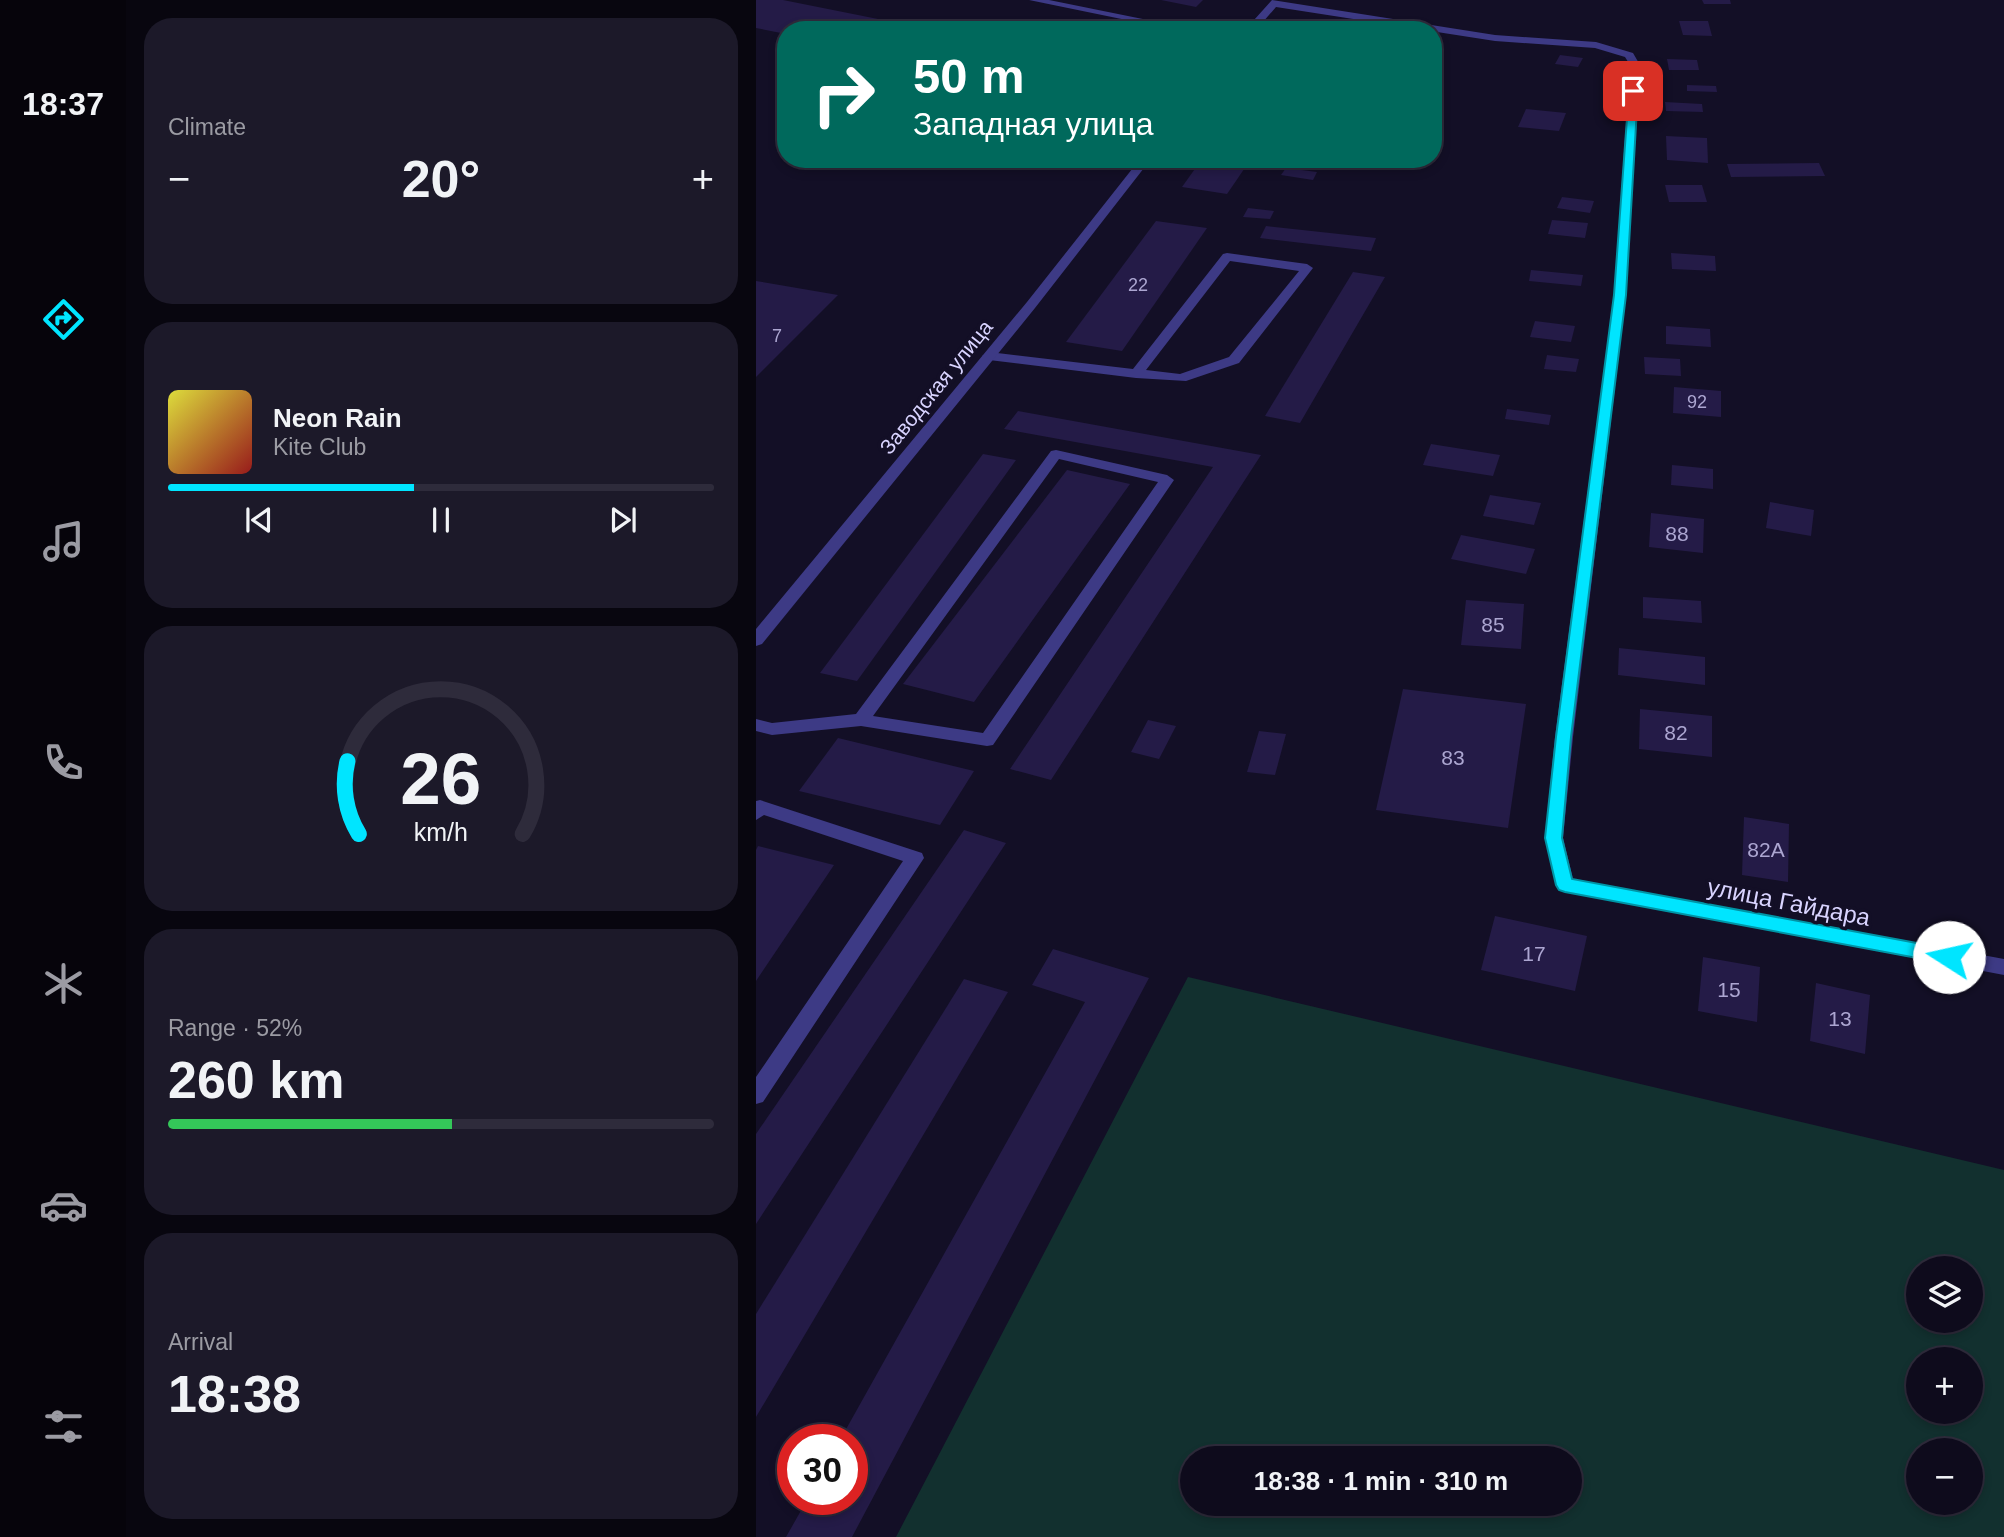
<!DOCTYPE html>
<html lang="en">
<head>
<meta charset="utf-8">
<style>
	:root { --surface:#0e0b1c; --page:#1c1929; --text:#f1f3f6; --muted:#9b9ba3; --line:#2e2b3b; --accent:#00e5ff }
	body { margin:0; font-family:Arial,sans-serif; background:var(--page); color:var(--text); height:100vh; display:flex; flex-direction:column; font-size:26px; white-space:nowrap }
	* { box-sizing:border-box; margin:0 }
	p { font-size:23px; color:var(--muted) }
	.icon { flex:none; width:38px; height:38px; fill:none; stroke:currentColor; stroke-width:2; stroke-linecap:round; stroke-linejoin:round }
	.map { position:relative; flex:1; overflow:hidden }
	.side { display:flex; flex-direction:column; gap:18px; padding:18px; background:#08060f; width:630px }
	.side>* { flex:none }
	.banner { position:absolute; left:21px; top:21px; width:665px; height:147px; border-radius:28px; box-shadow:0 4px 10px #0003,0 0 0 2px var(--line); background:#00695c; color:#fff; overflow:hidden }
	.fabs { position:absolute; left:1150px; top:1256px; display:grid; gap:14px }
	.fabs a { display:grid; place-items:center; width:77px; height:77px; border-radius:50%; background:var(--surface); box-shadow:0 4px 10px #0003,0 0 0 2px var(--line); font-size:35px }
	.speed { position:absolute; left:21px; top:1424px; display:flex; gap:14px; font-size:35px; font-weight:700; text-align:center }
	.speed>* { display:grid; place-content:center; width:91px; height:91px; border-radius:50%; background:var(--surface); box-shadow:0 4px 10px #0003,0 0 0 2px var(--line); line-height:1 }
	.speed .limit { border:10px solid #d22; background:#fff; color:#111 }
	.pin { position:absolute; display:grid; place-items:center; width:60px; height:60px; color:#fff; margin:-30px; border-radius:14px; box-shadow:0 4px 10px #0006 }
	.me { position:absolute; width:77px; margin:-38px; rotate:280deg; stroke-linejoin:round; filter:drop-shadow(0 0 5px #0008) }
	.turn { display:flex; align-items:center; gap:24px; height:147px; padding:0 21px; font-size:32px }
	.turn .icon { width:91px; height:91px; stroke-width:2.5 }
	.turn b { display:block; font-size:49px; line-height:60px }
	.big { font-size:52px; font-weight:600; line-height:1.1 }
	.side .widget { flex:1; display:flex; flex-direction:column; justify-content:center; gap:10px; min-width:0; padding:0 24px; border-radius:28px; background:var(--page) }
	.side .dial { align-items:center; gap:0 }
	.dial svg { height:182px; overflow:visible; fill:none; stroke:var(--line); stroke-width:7; stroke-linecap:round; text-anchor:middle }
	.dial text { fill:var(--text); stroke:none }
	.song { display:flex; align-items:center; gap:21px }
	.cover { width:84px; height:84px; border-radius:10px; background:linear-gradient(135deg,hsl(60 70% 55%),hsl(0 70% 35%)) }
	.played { height:7px; border-radius:4px; background:linear-gradient(90deg,var(--accent) 45%,var(--line) 45%) }
	.keys { display:flex; justify-content:space-around; direction:ltr }
	.heat { display:flex; justify-content:space-between; align-items:center; font-size:38px; direction:ltr }
	.charge { height:10px; border-radius:5px; background:linear-gradient(90deg,#34c759 52%,var(--line) 0) }
	.trip { position:absolute; left:424px; top:1446px; width:402px; height:70px; border-radius:35px; background:var(--surface); box-shadow:0 4px 10px #0003,0 0 0 2px var(--line); font-weight:600; line-height:70px; text-align:center }
	main { display:flex; flex:1; min-height:0 }
	.tabs { display:flex; flex-direction:column; width:126px; justify-content:space-around; align-items:center; background:#06040b; color:var(--muted) }
	.tabs .icon { width:49px; height:49px }
	.tabs .active { color:var(--accent) }
	.tabs b { font-size:32px; color:var(--text) }
	.map>svg:first-child { display:block }
	.green { fill:#12302f; fill-rule:evenodd }
	.building { fill:#241b47 }
	.lines { fill:none; stroke-linecap:round; stroke-linejoin:round }
	.service { fill:#3d3a85; fill-rule:evenodd }
	.minor { fill:#3d3a85; fill-rule:evenodd }
	.route { fill:#00e5ff; stroke:#0095a6; stroke-width:2 }
	.labels { text-anchor:middle; dominant-baseline:central; stroke-width:7; stroke-linejoin:round; paint-order:stroke }
	.far-number-label { font-size:18px; fill:#aca6d1 }
	.far-street-label { font-size:21px; fill:#d9d4ff; stroke:#130f26 }
	.number-label { font-size:21px; fill:#aca6d1 }
	.street-label { font-size:24px; fill:#d9d4ff; stroke:#130f26 }
</style>
</head>
<body>
<main>
<nav class="tabs">
<b>18:37</b>
<svg class="icon active" aria-label="directions" viewBox="0 0 24 24"><path d="M12 3l9 9-9 9-9-9zM9 14v-3h6M13 9l2 2-2 2"/></svg>
<svg class="icon" aria-label="music" viewBox="0 0 24 24"><path d="M9 18V5l10-2v13"/><circle cx="6" cy="18" r="3"/><circle cx="16" cy="16" r="3"/></svg>
<svg class="icon" aria-label="phone" viewBox="0 0 24 24"><path d="M5 4h4l2 5-3 2q2 4 5 5l2-3 5 2v4C11 20 4 13 5 4z"/></svg>
<svg class="icon" aria-label="climate" viewBox="0 0 24 24"><path d="M12 3v18M4 7l16 10M4 17L20 7"/></svg>
<svg class="icon" aria-label="car" viewBox="0 0 24 24"><path d="M5 17H2v-5l4-1 3-4h7l3 4 3 1v5h-3M9 17h6M6 11h13"/><circle cx="7" cy="17" r="2"/><circle cx="17" cy="17" r="2"/></svg>
<svg class="icon" aria-label="filters" viewBox="0 0 24 24"><path d="M4 7h16M4 17h16"/><circle cx="9" cy="7" r="2"/><circle cx="15" cy="17" r="2"/></svg>
</nav>
<section class="side">
<div class="widget"><p>Climate</p>
<div class="heat"><a>−</a><b class="big">20°</b><a>+</a></div>
</div>
<div class="widget">
<div class="song"><i class="cover"></i><div><b>Neon Rain</b><p>Kite Club</p></div></div>
<div class="played"></div>
<div class="keys"><svg class="icon" aria-label="previous" viewBox="0 0 24 24"><path d="M18 5L8 12l10 7zM5 5v14"/></svg><svg class="icon" aria-label="pause" viewBox="0 0 24 24"><path d="M8 5v14M16 5v14"/></svg><svg class="icon" aria-label="next" viewBox="0 0 24 24"><path d="M6 5l10 7-10 7zM19 5v14"/></svg></div>
</div>
<div class="widget dial"><svg viewBox="0 0 100 80">
<path d="M14 69A42 42 0 1 1 86 69"/>
<path d="M14 69A42 42 0 0 1 9 37" stroke="#00e5ff"/>
<text x="50" y="56" font-size="32" font-weight="700">26</text>
<text x="50" y="72" font-size="11">km/h</text>
</svg></div>
<div class="widget"><p>Range · 52%</p><b class="big">260 km</b><div class="charge"></div></div>
<div class="widget"><p>Arrival</p><b class="big">18:38</b></div>
</section>
<div class="map">
<svg width="1248" height="1537" viewBox="0 0 1248 1537">
	<rect width="100%" height="100%" fill="#130f26"/>
	<path class="green" d="M432,977L1248,1170V1537H140ZM1162,1269H1214V1321H1162ZM1162,1360H1214V1412H1162ZM1162,1451H1214V1503H1162ZM436,1458H814V1503H436Z"/>
	<g class="building">
		<path d="M0,0H27L177,30H30V34L0,28Z"/>
		<path d="M405,0H447L440,7Z"/>
		<path d="M946,0H974L975,4H948Z"/>
		<path d="M923,21H952L956,36L927,35Z"/>
		<path d="M547,23L587,27L586,30H543Z"/>
		<path d="M804,55L827,58L822,67L799,64Z"/>
		<path d="M911,59L941,60L943,70H913Z"/>
		<path d="M931,85L960,86L961,92L931,91Z"/>
		<path d="M909,102L946,104L947,112L910,111Z"/>
		<path d="M770,109L810,113L803,131L762,127Z"/>
		<path d="M910,136L951,138L952,163L911,160Z"/>
		<path d="M446,159H495L471,194L426,187Z"/>
		<path d="M1063,163L1069,176L975,177L971,164Z"/>
		<path d="M530,168L561,172L557,180L525,175Z"/>
		<path d="M909,185H946L951,202H913Z"/>
		<path d="M806,197L838,201L834,213L801,208Z"/>
		<path d="M492,208L518,211L514,219L487,217Z"/>
		<path d="M796,220L832,223L829,238L792,234Z"/>
		<path d="M400,221L451,228L366,351L310,342Z"/>
		<path d="M510,226L620,238L615,251L504,238Z"/>
		<path d="M915,253L959,256L960,271L916,269Z"/>
		<path d="M775,270L827,275L825,286L773,281Z"/>
		<path d="M597,272L629,277L544,423L509,416Z"/>
		<path d="M0,281L82,295L0,377Z"/>
		<path d="M779,321L819,326L815,342L774,337Z"/>
		<path d="M910,326L954,329L955,347L910,344Z"/>
		<path d="M791,355L823,359L820,372L788,369Z"/>
		<path d="M888,357L924,359L925,376L889,374Z"/>
		<path d="M918,387L965,391V417L917,413Z"/>
		<path d="M751,409L795,415L793,425L749,419Z"/>
		<path d="M262,411L505,455L295,780L254,769L457,467L248,429Z"/>
		<path d="M675,444L744,455L737,476L667,465Z"/>
		<path d="M227,454L260,460L101,681L64,673Z"/>
		<path d="M916,465L957,469V489L915,485Z"/>
		<path d="M311,470L374,484L218,702L147,684Z"/>
		<path d="M734,495L785,503L778,525L727,516Z"/>
		<path d="M1014,502L1058,510L1055,536L1010,528Z"/>
		<path d="M895,513L948,519L947,553L893,547Z"/>
		<path d="M705,535L779,549L770,574L695,559Z"/>
		<path d="M887,597L945,601L946,623L887,618Z"/>
		<path d="M710,600L768,604L765,649L705,645Z"/>
		<path d="M863,648L949,657V685L862,675Z"/>
		<path d="M647,689L770,704L752,828L620,810Z"/>
		<path d="M884,709L956,716V757L883,749Z"/>
		<path d="M392,720L420,726L403,759L375,752Z"/>
		<path d="M503,731L530,734L519,775L491,772Z"/>
		<path d="M82,738L218,771L184,825L43,791Z"/>
		<path d="M988,817L1033,824L1032,882L986,875Z"/>
		<path d="M208,830L250,843L0,1224V1134Z"/>
		<path d="M2,846L78,865L0,981V850Z"/>
		<path d="M739,916L831,936L819,991L725,970Z"/>
		<path d="M297,949L393,978L96,1537H30L51,1500H96V1440H84L329,1002L276,985Z"/>
		<path d="M947,957L1004,967L1001,1022L942,1011Z"/>
		<path d="M208,979L252,992L0,1417V1314Z"/>
		<path d="M1060,983L1114,995L1109,1054L1054,1041Z"/>
	</g>
	<g class="lines">
		<g class="service">
			<path d="M273,0H293L441,30H419Z"/>
			<path d="M471,253L551,264L557,268L483,363L430,381L380,378L233,360L226,356L233,352L377,369L467,254ZM474,261L543,271L473,357L424,374L390,370Z"/>
			<path d="M300,450L411,475L418,480L237,745L231,746L105,726L16,735L0,731V719L16,723L100,714L295,451ZM303,459L402,482L227,733L117,716Z"/>
			<path d="M4,800L166,853L168,858L7,1102L0,1104V1077L147,861L8,815L0,820V801Z"/>
		</g>
		<g class="minor">
			<path d="M516,0L739,35L840,42L877,53L884,65L870,295L817,737L807,838L817,879L1248,959V975L802,890L789,838L799,737L858,295L874,65L869,57L839,48L739,41L520,7L500,30H489Z"/>
			<path d="M384,159H395L279,308L6,644L0,646V629L271,302Z"/>
		</g>
	</g>
	<path class="route" d="M877,88L882,91L870,295L815,737L806,838L816,879L1193,949L1199,952L1202,957L1199,962L1193,964L809,892L803,890L800,885L789,838L800,737L858,295L873,91Z"/>
	<g class="labels">
		<g class="far-number-label">
			<text x="382" y="285">22</text>
			<text x="21" y="336">7</text>
			<text x="941" y="402">92</text>
		</g>
		<g class="far-street-label">
			<text transform="translate(180 387) rotate(-51)">Заводская улица</text>
		</g>
		<g class="number-label">
			<text x="921" y="533">88</text>
			<text x="737" y="624">85</text>
			<text x="920" y="732">82</text>
			<text x="697" y="757">83</text>
			<text x="1010" y="849">82А</text>
			<text x="778" y="953">17</text>
			<text x="973" y="989">15</text>
			<text x="1084" y="1018">13</text>
		</g>
		<g class="street-label">
			<text transform="translate(1033 902) rotate(11)">улица Гайдара</text>
		</g>
	</g>
</svg>
<div class="fabs">
<a><svg class="icon" aria-label="layers" viewBox="0 0 24 24"><path d="M12 4l9 5-9 5-9-5zM3 14l9 5 9-5"/></svg></a>
<a>+</a>
<a>−</a>
</div>
<div class="speed"><div class="limit">30</div></div>
<div class="pin" style="left:877px;top:91px;background:#d93025"><svg class="icon" aria-label="arrive" viewBox="0 0 24 24"><path d="M6 21V4h12l-3 4 3 4H6"/></svg></div>
<svg class="me" style="left:1193px;top:957px" viewBox="-20 -20 40 40"><circle r="19" fill="#fff"/><path d="M0-13L10 11 0 6-10 11z" fill="#00e5ff"/></svg>
<div class="trip">18:38 · 1 min · 310 m</div>
<div class="banner">
<div class="turn"><svg class="icon" aria-label="right" viewBox="0 0 24 24"><path d="M7 20v-9h11M14 6l5 5-5 5"/></svg><div><b>50 m</b>Западная улица</div></div>
</div>
</div>
</main>
</body>
</html>
